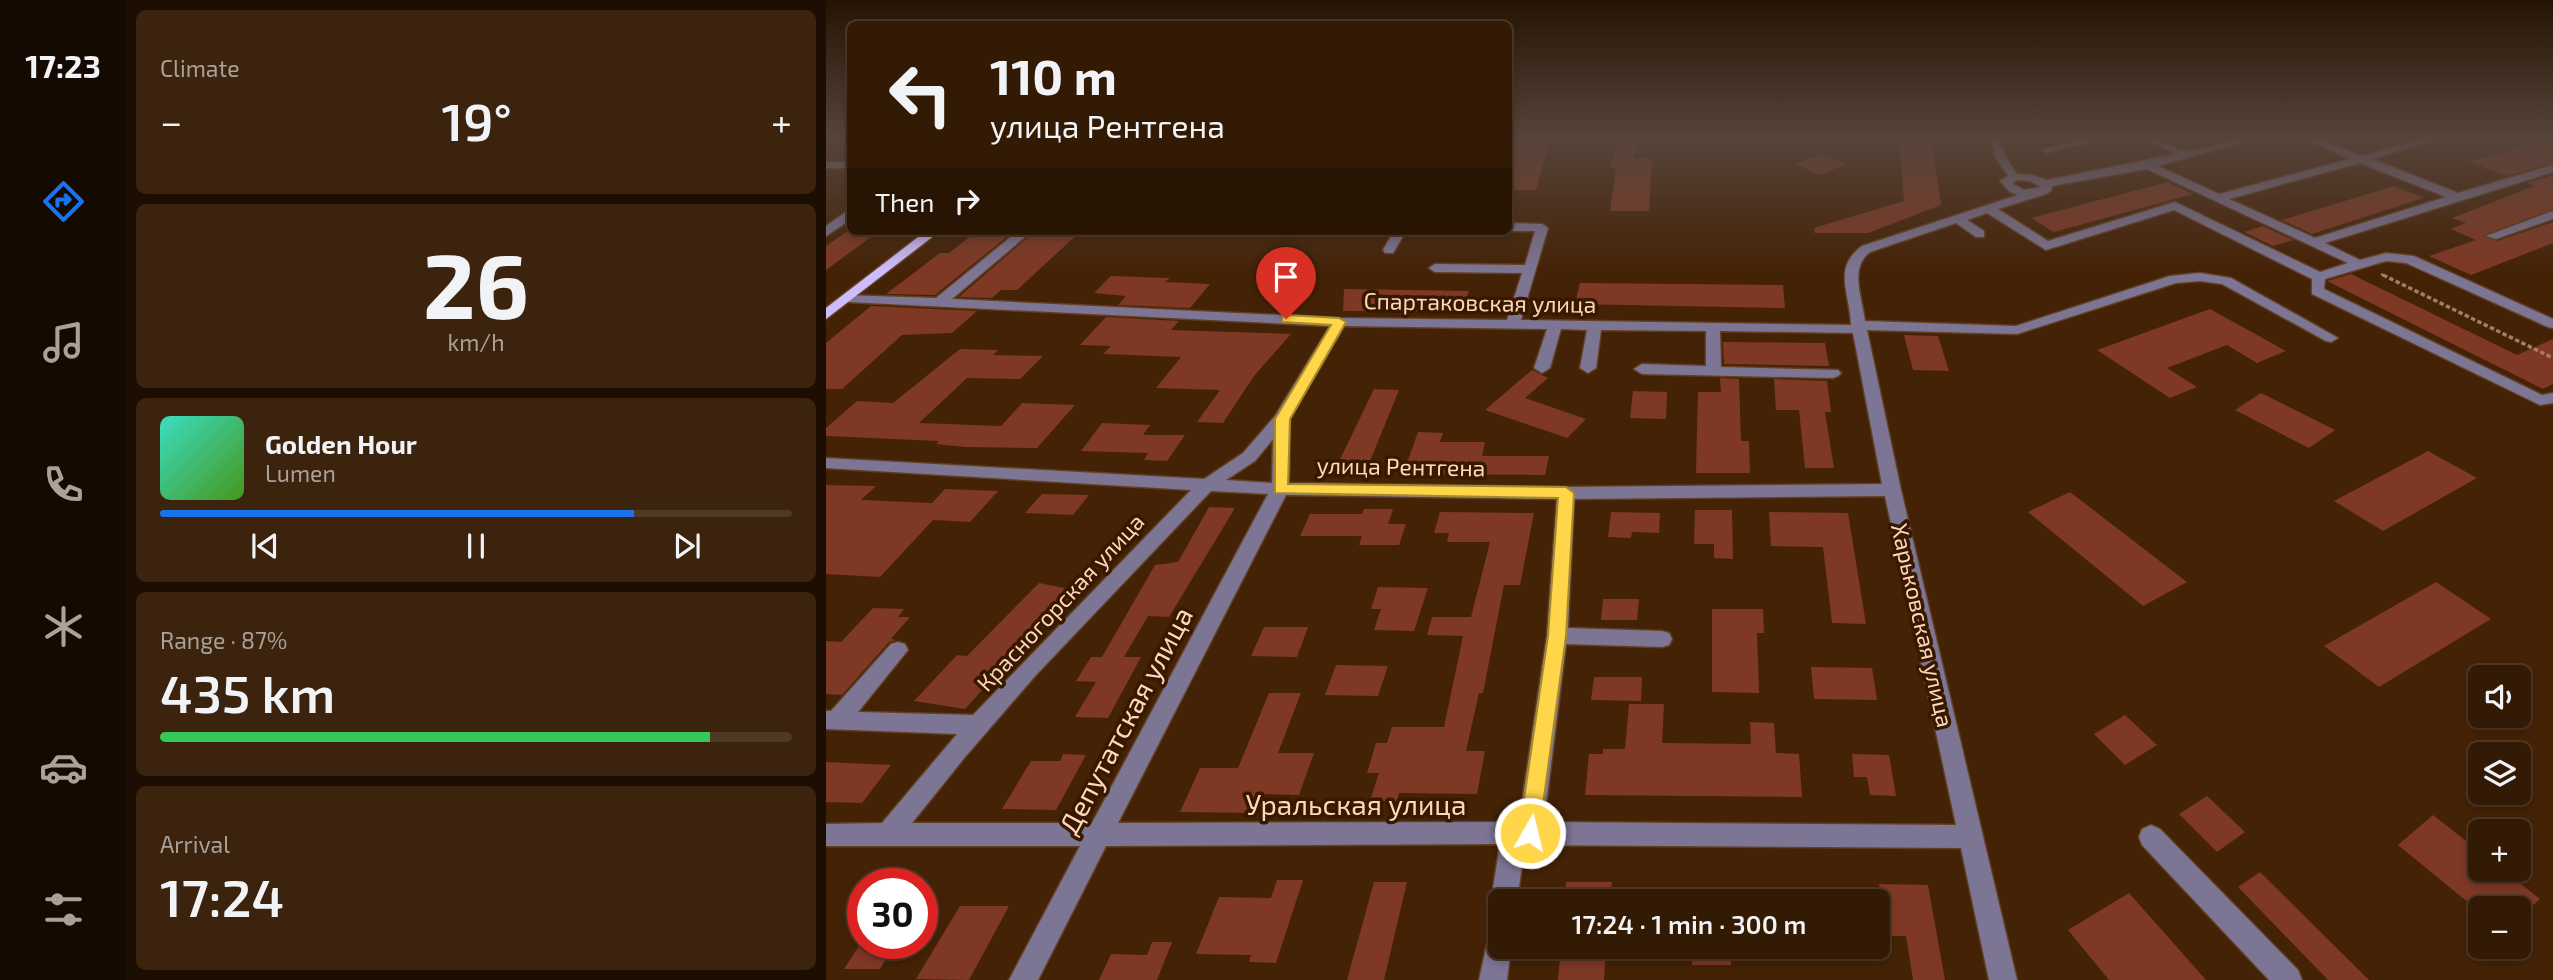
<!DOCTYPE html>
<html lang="en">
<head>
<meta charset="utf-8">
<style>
	:root { --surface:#331a04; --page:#3b230e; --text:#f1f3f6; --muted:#a9a19a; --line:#4e3826; --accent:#1a73e8 }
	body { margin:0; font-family:"Exo 2",sans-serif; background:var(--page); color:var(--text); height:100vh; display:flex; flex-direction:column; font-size:26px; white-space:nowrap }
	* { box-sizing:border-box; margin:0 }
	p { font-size:23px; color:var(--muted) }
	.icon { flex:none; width:38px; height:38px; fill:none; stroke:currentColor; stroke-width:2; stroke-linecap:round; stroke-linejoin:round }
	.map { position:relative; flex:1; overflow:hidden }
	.side { display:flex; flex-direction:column; gap:10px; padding:10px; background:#1c0e02; width:700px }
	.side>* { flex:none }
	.guide { position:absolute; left:21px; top:21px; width:665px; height:214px; border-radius:10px; box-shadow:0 4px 10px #0003,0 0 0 2px var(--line); background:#331a04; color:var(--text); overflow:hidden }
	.controls { position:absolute; left:1642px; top:665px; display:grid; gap:14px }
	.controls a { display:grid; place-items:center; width:63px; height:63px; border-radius:10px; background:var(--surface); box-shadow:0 4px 10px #0003,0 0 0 2px var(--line); font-size:35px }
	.speed { position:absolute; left:21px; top:868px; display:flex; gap:14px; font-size:35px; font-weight:700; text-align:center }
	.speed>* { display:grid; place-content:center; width:91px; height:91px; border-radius:50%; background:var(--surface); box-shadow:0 4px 10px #0003,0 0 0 2px var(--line); line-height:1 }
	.speed .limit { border:10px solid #d22; background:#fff; color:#111 }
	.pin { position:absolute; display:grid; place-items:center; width:60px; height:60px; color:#fff; margin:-72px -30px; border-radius:50% 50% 50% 0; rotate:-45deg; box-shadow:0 0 7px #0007 }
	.pin .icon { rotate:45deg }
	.me { position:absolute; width:77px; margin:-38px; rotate:8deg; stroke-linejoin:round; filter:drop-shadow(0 0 5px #0008) }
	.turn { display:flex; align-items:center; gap:24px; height:147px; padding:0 28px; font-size:32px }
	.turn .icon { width:91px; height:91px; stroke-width:2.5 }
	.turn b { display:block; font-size:49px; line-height:60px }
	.then { display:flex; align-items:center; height:66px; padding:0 28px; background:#0003; gap:14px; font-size:26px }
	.big { font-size:52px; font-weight:600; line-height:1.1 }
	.side .card { flex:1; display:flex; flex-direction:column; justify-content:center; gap:10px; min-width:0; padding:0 24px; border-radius:10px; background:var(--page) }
	.side .dial { align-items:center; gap:0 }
	.dial b { font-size:91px; line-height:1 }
	.song { display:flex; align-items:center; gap:21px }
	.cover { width:84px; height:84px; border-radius:10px; background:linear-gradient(135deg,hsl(170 70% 55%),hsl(100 70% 35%)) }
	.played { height:7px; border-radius:4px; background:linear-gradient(90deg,var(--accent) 75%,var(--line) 75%) }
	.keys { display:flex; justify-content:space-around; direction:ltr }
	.heat { display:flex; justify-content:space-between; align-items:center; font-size:38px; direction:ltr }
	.charge { height:10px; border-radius:5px; background:linear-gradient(90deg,#34c759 87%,var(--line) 0) }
	.trip { position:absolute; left:662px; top:889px; width:402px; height:70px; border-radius:10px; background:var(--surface); box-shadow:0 4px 10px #0003,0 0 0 2px var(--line); font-weight:600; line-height:70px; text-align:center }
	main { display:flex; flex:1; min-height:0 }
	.tab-bar { display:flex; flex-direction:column; width:126px; justify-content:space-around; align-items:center; background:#140a02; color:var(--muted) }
	.tab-bar .icon { width:49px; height:49px }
	.tab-bar .active { color:var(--accent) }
	.tab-bar b { font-size:32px; color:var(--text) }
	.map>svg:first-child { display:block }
	.building { fill:#7f3824 }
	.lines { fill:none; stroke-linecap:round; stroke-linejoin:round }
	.minor-casing { stroke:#613f23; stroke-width:3 }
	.major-casing { stroke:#613f23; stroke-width:3 }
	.path-far1 { stroke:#a17d62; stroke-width:2.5; stroke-dasharray:3.5 2.5; stroke-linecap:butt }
	.path { stroke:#a17d62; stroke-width:3.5; stroke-dasharray:4.5 2.5; stroke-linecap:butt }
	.minor { fill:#7d7594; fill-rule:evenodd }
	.major { fill:#cebdfe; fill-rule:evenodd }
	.route { fill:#ffd54a; stroke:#a68a30; stroke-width:2 }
	.labels { text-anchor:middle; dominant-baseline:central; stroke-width:7; stroke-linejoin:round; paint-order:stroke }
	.street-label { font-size:23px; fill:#fcd7bd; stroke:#391800 }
	.near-street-label { font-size:28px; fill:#fcd7bd; stroke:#391800 }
</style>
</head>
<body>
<main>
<nav class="tab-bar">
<b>17:23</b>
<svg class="icon active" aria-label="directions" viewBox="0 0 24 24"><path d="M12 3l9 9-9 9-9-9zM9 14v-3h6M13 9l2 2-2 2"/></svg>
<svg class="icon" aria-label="music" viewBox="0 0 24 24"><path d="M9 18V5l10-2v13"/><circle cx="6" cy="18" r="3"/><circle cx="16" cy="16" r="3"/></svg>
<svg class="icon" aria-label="phone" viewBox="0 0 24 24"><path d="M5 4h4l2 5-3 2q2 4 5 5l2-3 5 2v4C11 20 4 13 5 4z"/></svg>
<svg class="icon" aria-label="climate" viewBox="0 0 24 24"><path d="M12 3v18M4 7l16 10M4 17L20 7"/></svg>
<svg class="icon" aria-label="car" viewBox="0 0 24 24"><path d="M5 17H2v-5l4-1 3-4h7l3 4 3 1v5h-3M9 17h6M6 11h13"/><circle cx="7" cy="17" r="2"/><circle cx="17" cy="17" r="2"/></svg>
<svg class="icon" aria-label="filters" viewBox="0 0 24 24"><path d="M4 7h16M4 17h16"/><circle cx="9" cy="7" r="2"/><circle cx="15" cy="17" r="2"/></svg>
</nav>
<section class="side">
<div class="card"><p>Climate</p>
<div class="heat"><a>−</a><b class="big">19°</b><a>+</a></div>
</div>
<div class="card dial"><b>26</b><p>km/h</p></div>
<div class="card">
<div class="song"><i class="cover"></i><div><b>Golden Hour</b><p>Lumen</p></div></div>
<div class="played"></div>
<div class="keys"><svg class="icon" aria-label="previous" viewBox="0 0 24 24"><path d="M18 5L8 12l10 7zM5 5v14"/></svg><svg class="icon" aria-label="pause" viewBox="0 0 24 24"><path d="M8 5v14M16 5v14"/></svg><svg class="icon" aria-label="next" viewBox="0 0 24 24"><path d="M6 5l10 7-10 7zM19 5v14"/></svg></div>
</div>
<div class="card"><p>Range · 87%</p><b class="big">435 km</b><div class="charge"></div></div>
<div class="card"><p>Arrival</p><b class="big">17:24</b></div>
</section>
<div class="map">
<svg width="1727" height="980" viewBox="0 0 1727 980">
	<rect width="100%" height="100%" fill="#442206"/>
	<g class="building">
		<path d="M690,135H725L710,190H682V157Z"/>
		<path d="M794,135H814L808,158L826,159L823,211H784L790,168H784Z"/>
		<path d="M1073,135H1105L1115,205L1042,233H989L988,228L1078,201Z"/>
		<path d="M1727,137V163L1681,176L1643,162Z"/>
		<path d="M998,154L1021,164L993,175L970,164Z"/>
		<path d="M1727,175V209L1658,235L1671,241L1727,222V243L1645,275L1603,256L1650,240L1625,229L1640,223L1626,218L1708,186L1701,183Z"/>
		<path d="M1342,182L1367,194L1228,232L1205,218Z"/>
		<path d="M1568,186L1598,198L1486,234L1456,220Z"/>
		<path d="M1437,226L1467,240L1447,246L1418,232Z"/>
		<path d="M22,231H53L0,270V246Z"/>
		<path d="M151,231H188L109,295L60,294L114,253H123Z"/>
		<path d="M209,231H255L191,290H175L166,298L133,297Z"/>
		<path d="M1525,274L1691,355L1727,339V384L1717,389L1501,281Z"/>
		<path d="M285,276L344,278L339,282L384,284L364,308L292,305L300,296L268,293Z"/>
		<path d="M754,283L957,285L959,308L749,304Z"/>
		<path d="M518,289L643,291L635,312L517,311Z"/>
		<path d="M45,306L151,311L126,333L76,335L16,389H0V343Z"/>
		<path d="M1384,309L1460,351L1431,363L1401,345L1341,368L1371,387L1344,398L1271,350Z"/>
		<path d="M280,317L353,321L345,330L465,334L428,376L397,423L371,422L394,390L330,388L355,357L277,354L285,346L254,345Z"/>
		<path d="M1078,335L1112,336L1123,371L1087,370Z"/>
		<path d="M897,342L999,343L1003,366L898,364Z"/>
		<path d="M134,349L172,350L167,355L217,356L194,379L141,378L93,423L175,426L196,403L249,405L211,448L139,447L110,444L113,441L0,436V428L31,401L67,403Z"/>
		<path d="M706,370L722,378L699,398L760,419L741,438L659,410Z"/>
		<path d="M894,378L913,379L915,441H923L924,473H870L872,392H895Z"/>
		<path d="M948,379L1001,381L1005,412H999L1008,468H979L973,410H950Z"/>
		<path d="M548,389L573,390L538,476H506Z"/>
		<path d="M807,391L841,392L840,419L804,418Z"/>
		<path d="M1435,393L1509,430L1483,448L1409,410Z"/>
		<path d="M276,423L324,425L317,435H359L341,461L318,460L322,453L255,451Z"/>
		<path d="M592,432L617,433L614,442H659L656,456H723L719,475L577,474Z"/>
		<path d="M1602,451L1651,478L1557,531L1508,501Z"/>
		<path d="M0,485L50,486L35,500L106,503L119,489L172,491L144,522L107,520L54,577L0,574Z"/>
		<path d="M1244,492L1361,582L1317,606L1202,512Z"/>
		<path d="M216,494L263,495L247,515L199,513Z"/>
		<path d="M383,507L409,508L343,617L322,616L298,657H315L282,718L249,717L270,682L250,681L265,657H276L329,565L352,562Z"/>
		<path d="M538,509H567L562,524H580L573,545H533L536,536H474L484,514H536Z"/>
		<path d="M869,510H906L907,559L888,558V544H868Z"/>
		<path d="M614,512L708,513L694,585H678L657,693H653L640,751H659L651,794L573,793L571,801H544L553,773H541L550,743H561L566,727H618L637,636L601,635L606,617H645L664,542H621L623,533H608Z"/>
		<path d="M785,512L834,513L833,533L806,532L805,538L782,537Z"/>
		<path d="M943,512L1022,513L1040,624L1006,623L997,547L945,546Z"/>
		<path d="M1610,582L1665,619L1553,687L1498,646Z"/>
		<path d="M213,583L254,591L220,628L215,627L193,649L139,709L88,701L131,655L141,656Z"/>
		<path d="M552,587L602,588L588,631L548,630L555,609H545Z"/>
		<path d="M777,599H813L811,620H775Z"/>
		<path d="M47,608L78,609L72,617H84L65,639L70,640L63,642L16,695L0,694V641L15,642Z"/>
		<path d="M886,609H937L938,633H931L933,693L886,692Z"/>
		<path d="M438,627H482L471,657L425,656Z"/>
		<path d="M510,665L562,666L552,696L499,695Z"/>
		<path d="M985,667L1046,668L1051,700L988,699Z"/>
		<path d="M768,677H816L815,701L765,700Z"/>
		<path d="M443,693H475L452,753H488L473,795L435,794L428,813L354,812L374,768H412Z"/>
		<path d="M803,704H838L836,743L925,744L924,722L948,723L950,753L973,754L976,797L759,795L763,754H777V749H799Z"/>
		<path d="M1299,715L1331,745L1299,765L1268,734Z"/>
		<path d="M237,754L260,755L230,810L176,809L205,761H234Z"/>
		<path d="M1026,754L1063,755L1070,796L1044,795L1041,777H1028Z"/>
		<path d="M0,762L65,765L36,803L0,802Z"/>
		<path d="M1381,796L1419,832L1391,852L1353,814Z"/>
		<path d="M1607,815L1654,852V870H1677L1714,899L1704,908H1649L1572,845Z"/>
		<path d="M1434,872L1543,980H1502L1412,887Z"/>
		<path d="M451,880H477L450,963L423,962L425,955L370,954L393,897L445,898Z"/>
		<path d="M548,882H581L558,980H521Z"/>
		<path d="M740,882H786L784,901H738Z"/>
		<path d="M1053,884L1102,885L1119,980H1087L1080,936H1060Z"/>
		<path d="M1303,893L1380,980H1283L1242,930Z"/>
		<path d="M134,906H183L143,980L90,979Z"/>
		<path d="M326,942H346L331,980H273L285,954L321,955Z"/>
		<path d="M35,943H70L54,969H18Z"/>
		<path d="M735,947H780L778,980H732Z"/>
		<rect x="866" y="947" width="39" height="18"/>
	</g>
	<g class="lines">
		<g class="minor-casing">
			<g id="minor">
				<path d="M1,135H24V138H6Z"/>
				<path d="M1163,135H1173L1180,158L1191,174L1206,175L1221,180L1350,154L1310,135C1330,135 1348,152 1363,151C1389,149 1413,135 1440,135L1332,166L1393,194L1524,159L1469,135H1484L1536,156L1610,135H1628L1546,159L1632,193L1727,165V172L1499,243L1534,260L1560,253L1588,256L1727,319V328L1722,327L1580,263L1560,261L1499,279L1498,289L1716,395L1727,393V403L1714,405L1486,294V279L1348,210L1220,250L1161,213L1141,220L1158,231V237H1150L1130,223L1044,252C1023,268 1036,297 1039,321L1190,326L1344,276L1374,273L1405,278L1512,338L1505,342L1500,341L1396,284L1374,281L1350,283L1191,334L1041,330L1075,490L1191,980H1163L1135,848L699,845L691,901H674V912L669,910L665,901L674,844L280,846L212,980H183L254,846H0V824L56,823L131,734L0,729V711H5L65,644L72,642L79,644L82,650L32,712L147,715L365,490L0,468V458L378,479L417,453L449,416L504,326L22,302L17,301V295L110,298L192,231H206L126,299L513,318L681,320L696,273L609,272L603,268L609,264L699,265L709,231H682V223L716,224L722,228L695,320L1025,325C1024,293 1006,268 1036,246L1192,195L1184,192L1174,181L1182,176L1170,158ZM1534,163L1620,197L1489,238L1403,199ZM1321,169L1522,263L1494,272L1349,202L1222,241L1172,209L1220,194L1225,191L1226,186ZM1190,180L1204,181L1215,187L1198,190L1187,184ZM518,326L721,329L708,368L716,373L724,368L735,329L761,330L754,368L762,373L770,368L775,330L880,331V366L816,364L808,369L816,374L1007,378L1012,376L1015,373L1012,370L895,367L894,331L1027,333L1056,484L740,487L463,483L464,419ZM447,439L446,483L400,480L429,461ZM385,491L442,494L266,823H86L139,757L210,675ZM460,495L731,499L721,636L693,822L292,823ZM1059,496L1130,825L718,822L740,644L836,647L843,645L846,639L843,633L836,631L742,628L748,499Z"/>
				<path d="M1272,135H1292L1220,153L1215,150Z"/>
				<path d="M1646,135H1660L1661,137L1656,140Z"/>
				<rect x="0" y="162" width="24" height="6"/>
				<path d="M1727,211V219L1670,239L1660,236Z"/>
				<path d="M20,212H24V220L0,236V226Z"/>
				<path d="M568,231H580L567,253H559L557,250Z"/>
				<path d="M1325,825L1334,829L1472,970L1476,980H1443L1316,845L1313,837L1316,829Z"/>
				<path d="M674,921V947H685L681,980H653L665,925Z"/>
			</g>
		</g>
		<g class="major-casing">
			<path id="major" d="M100,231H114L0,319V308Z"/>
		</g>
		<path class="path-far1" d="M1555,274L1561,277"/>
		<path class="path" d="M1557,275L1727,358"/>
		<use href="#minor" class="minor"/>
		<use href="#major" class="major"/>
	</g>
	<linearGradient id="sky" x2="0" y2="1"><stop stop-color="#251303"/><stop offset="0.5" stop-color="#56443b"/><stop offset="1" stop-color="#56443b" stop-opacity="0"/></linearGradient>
	<rect width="1727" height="272" fill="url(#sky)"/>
	<path class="route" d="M460,315L513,318L520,322L464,419L462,484L740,487L748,493L740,636L712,841L704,844L696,841L693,833L722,636L732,498L449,493V419L505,325L456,322V316Z"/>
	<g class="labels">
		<g class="street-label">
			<text transform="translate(654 302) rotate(1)">Спартаковская улица</text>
			<text transform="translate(575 466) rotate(1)">улица Рентгена</text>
			<text transform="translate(234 602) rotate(-47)">Красногорская улица</text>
			<text transform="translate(1097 625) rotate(77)">Харьковская улица</text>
		</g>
		<g class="near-street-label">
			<text transform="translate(299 720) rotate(-62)">Депутатская улица</text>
			<text x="530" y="804">Уральская улица</text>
		</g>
	</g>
</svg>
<div class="controls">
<a><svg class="icon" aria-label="sound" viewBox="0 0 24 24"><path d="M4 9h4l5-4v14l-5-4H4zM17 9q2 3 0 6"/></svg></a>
<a><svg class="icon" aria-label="layers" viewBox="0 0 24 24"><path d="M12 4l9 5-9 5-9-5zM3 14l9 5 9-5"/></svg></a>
<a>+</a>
<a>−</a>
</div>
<div class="speed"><div class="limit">30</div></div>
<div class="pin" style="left:460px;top:319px;background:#d93025"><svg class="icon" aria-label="arrive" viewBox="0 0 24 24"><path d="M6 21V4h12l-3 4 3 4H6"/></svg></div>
<svg class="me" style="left:704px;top:833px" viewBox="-20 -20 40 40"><circle r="17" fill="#ffd54a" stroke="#fff" stroke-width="3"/><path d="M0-11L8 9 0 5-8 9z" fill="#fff"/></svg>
<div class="trip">17:24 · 1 min · 300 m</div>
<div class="guide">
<div class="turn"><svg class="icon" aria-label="left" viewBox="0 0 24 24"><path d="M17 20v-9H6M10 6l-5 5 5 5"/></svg><div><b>110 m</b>улица Рентгена</div></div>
<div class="then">Then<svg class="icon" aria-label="right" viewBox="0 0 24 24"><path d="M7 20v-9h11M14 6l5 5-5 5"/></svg></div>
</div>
</div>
</main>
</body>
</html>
